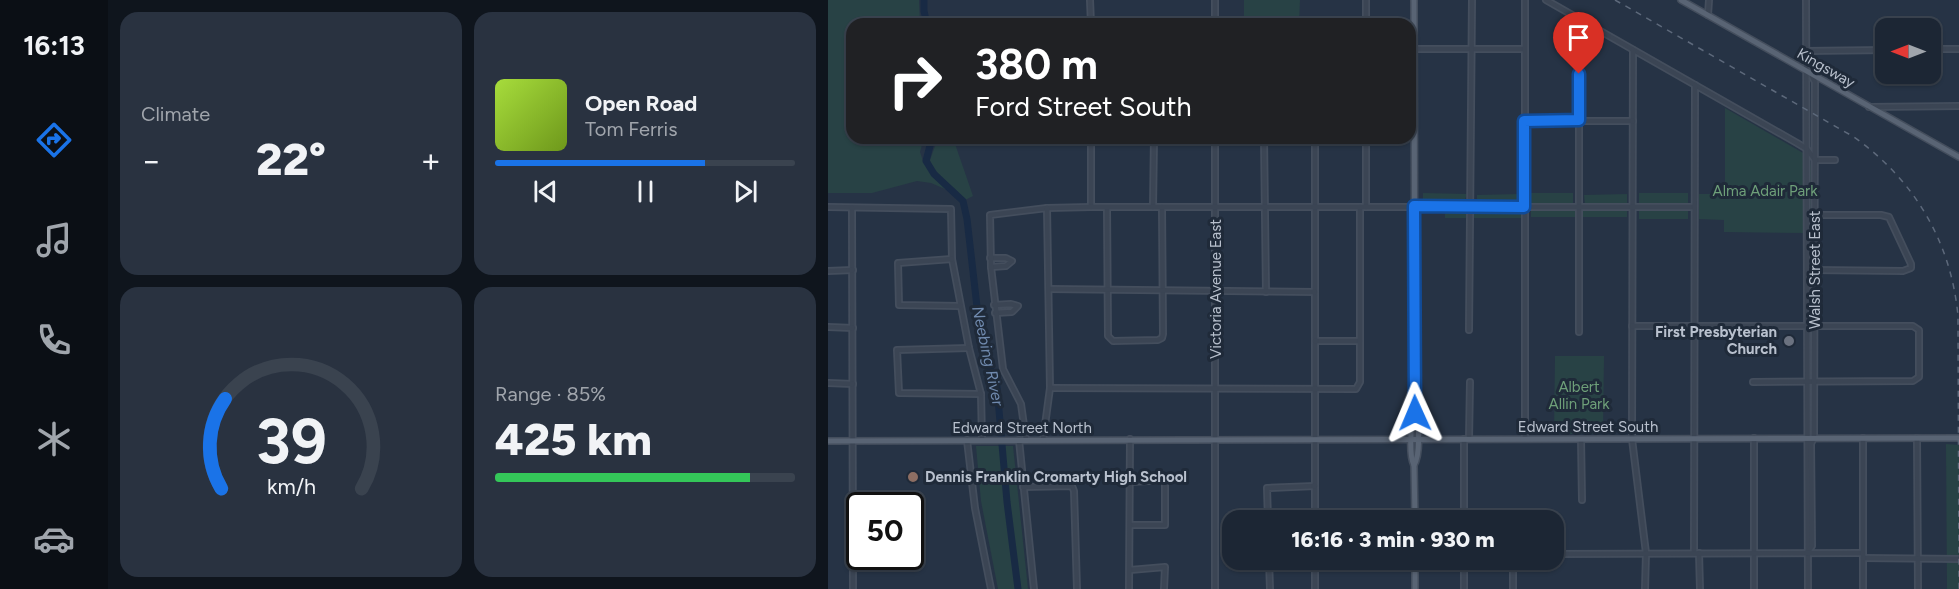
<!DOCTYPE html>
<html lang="en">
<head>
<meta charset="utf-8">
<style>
	:root { --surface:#1c2634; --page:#293240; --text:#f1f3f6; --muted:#a0a5ac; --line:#3a434f; --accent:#1a73e8 }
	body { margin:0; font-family:Figtree,sans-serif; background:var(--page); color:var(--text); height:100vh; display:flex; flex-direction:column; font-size:22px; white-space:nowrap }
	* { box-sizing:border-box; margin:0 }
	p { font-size:20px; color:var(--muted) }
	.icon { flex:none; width:33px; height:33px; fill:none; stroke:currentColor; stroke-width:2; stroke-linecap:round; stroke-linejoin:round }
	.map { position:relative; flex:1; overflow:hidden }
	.drawer { display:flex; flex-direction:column; gap:12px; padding:12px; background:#0f151d; width:720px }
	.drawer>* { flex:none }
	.hud { position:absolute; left:18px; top:18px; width:570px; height:126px; border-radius:18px; box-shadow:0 2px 4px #0004,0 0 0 2px var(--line); background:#202124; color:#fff; overflow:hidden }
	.needle { width:39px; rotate:270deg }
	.controls { position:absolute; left:1047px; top:18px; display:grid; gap:12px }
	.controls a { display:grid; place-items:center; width:66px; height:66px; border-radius:12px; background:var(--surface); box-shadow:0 2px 4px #0004,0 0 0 2px var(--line); font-size:30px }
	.speed { position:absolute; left:18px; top:492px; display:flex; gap:12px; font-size:30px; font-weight:700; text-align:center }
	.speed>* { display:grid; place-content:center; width:78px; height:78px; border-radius:50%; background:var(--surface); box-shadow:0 2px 4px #0004,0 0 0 2px var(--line); line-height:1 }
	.speed .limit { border:3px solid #111; border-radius:9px; background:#fff; color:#111 }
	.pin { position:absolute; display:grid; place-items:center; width:51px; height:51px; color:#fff; margin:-62px -26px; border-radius:50% 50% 50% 0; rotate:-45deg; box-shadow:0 0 6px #0007 }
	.pin .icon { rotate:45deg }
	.me { position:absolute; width:66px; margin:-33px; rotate:359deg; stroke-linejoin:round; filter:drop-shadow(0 0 4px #0008) }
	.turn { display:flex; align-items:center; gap:21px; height:126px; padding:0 30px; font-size:27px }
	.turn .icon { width:78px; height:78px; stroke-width:2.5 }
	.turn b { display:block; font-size:42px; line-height:51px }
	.big { font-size:45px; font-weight:800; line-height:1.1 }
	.drawer .widget { flex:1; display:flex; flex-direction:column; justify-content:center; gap:9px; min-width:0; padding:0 21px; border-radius:18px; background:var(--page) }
	.drawer .dial { align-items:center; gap:0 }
	.dial svg { height:156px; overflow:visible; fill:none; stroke:var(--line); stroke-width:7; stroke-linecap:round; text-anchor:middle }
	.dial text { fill:var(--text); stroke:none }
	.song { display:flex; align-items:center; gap:18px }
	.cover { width:72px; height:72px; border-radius:9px; background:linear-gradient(135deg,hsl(80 70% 55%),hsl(80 70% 35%)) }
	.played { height:6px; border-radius:3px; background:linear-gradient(90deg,var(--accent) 70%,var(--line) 70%) }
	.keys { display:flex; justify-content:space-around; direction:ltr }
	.heat { display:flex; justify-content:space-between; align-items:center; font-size:33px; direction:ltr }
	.charge { height:9px; border-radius:4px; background:linear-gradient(90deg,#34c759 85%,var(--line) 0) }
	.drawer .tiles { flex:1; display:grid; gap:12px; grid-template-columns:repeat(2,1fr) }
	.trip { position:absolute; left:394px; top:510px; width:342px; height:60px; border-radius:18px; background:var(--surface); box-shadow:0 2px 4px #0004,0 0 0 2px var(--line); font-weight:800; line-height:60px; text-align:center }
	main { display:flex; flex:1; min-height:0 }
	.tabs { display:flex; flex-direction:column; width:108px; justify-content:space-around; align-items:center; background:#0b0f15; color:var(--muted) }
	.tabs .icon { width:42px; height:42px }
	.tabs .on { color:var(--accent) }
	.tabs b { font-size:27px; color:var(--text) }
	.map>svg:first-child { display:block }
	.green { fill:#284245 }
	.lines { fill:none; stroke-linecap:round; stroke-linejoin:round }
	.river { stroke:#182a44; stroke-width:7 }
	.minor-casing { stroke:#444e5d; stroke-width:8 }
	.major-casing { stroke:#444e5d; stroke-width:8 }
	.minor { stroke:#3b4554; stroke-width:4.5 }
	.major { stroke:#596474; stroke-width:5 }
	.rail { stroke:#5d697b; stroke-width:1.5; stroke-dasharray:6 6; stroke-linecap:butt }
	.route-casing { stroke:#114b97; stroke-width:15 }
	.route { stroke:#1a73e8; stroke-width:10 }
	.worship-dot { fill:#6b7280; stroke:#1f2a39; stroke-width:2 }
	.education-dot { fill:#8d6e63; stroke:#1f2a39; stroke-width:2 }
	.labels { text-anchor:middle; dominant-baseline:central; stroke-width:6; stroke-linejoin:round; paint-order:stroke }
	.street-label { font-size:15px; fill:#b8c0cd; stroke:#1f2a39 }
	.park-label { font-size:15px; fill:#6e9f79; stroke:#1f2a39 }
	.poi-label { font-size:15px; font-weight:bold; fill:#b8c0cd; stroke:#1f2a39; text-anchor:end }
	.water-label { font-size:16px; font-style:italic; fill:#708aae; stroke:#1f2a39 }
</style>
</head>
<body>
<main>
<nav class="tabs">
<b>16:13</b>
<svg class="icon on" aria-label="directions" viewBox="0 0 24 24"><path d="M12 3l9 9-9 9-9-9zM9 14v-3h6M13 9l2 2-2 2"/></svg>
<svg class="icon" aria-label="music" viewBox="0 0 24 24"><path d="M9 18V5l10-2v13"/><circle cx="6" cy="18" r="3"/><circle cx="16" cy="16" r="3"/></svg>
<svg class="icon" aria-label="phone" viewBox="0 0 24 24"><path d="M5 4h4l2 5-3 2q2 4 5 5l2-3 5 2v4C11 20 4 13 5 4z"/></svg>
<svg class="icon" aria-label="climate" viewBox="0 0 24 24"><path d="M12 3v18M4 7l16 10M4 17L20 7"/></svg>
<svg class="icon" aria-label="car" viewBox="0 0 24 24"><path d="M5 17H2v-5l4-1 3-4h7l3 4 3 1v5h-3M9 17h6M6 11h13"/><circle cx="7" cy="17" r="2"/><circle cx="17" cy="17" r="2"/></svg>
</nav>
<section class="drawer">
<div class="tiles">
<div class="widget"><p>Climate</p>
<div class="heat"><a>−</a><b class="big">22°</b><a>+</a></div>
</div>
<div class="widget">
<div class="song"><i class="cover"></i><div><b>Open Road</b><p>Tom Ferris</p></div></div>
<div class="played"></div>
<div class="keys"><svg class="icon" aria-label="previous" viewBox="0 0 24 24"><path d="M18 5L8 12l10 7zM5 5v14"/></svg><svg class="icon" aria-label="pause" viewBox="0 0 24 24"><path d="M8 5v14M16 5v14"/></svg><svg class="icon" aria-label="next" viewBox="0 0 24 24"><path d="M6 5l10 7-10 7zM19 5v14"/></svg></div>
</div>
<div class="widget dial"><svg viewBox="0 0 100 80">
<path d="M14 69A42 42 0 1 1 86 69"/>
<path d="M14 69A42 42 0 0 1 16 23" stroke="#1a73e8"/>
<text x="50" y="56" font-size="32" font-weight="700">39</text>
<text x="50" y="72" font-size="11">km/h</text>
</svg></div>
<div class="widget"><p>Range · 85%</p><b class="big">425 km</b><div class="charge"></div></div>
</div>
</section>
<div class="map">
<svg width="1131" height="589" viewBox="0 0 1131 589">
	<rect width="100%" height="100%" fill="#263345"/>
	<g class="green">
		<path d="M0,0H91L92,24H24V138H96L92,152L95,161H98L106,174L123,189H117L103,183L89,181L44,193H0Z"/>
		<path d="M416,0H472L471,24H416Z"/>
		<path d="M897,108L975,153L977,233L896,232V220L871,219V194H897Z"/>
		<path d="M110,138H125L145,196L137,200C126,185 109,178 102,160Z"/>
		<path d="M984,163V266L983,267H982V165Z"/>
		<path d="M595,193L639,194L636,203H595Z"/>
		<rect x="703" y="193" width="42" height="11"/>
		<rect x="811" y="193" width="49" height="11"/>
		<path d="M691,194V203L649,204V195Z"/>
		<path d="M799,194V204H757L756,195Z"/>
		<rect x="703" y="210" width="44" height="7"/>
		<rect x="755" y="210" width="44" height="7"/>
		<rect x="811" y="210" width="49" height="9"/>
		<rect x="617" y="211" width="21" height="7"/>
		<rect x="645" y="211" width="48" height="7"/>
		<path d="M727,356H776L775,434H726Z"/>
		<path d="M1118,444L1131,445V589H1119Z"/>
		<path d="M148,446H185L200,589H170L153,501Z"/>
	</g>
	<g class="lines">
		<g class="river">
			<path d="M96,0V11L99,24"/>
			<path d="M104,138L98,161L106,174L135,201L139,219L152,333L156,351L169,387L179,502L190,589"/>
		</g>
		<g class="minor-casing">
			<g id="minor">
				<path d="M262,0L263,24"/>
				<path d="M387,0V24"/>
				<path d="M718,0L969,143L979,149L987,160H1007"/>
				<path d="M978,0L980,589"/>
				<path d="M880,15L881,0"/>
				<path d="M538,24V0"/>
				<path d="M586,49H696"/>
				<path d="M1102,49H1131"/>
				<path d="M805,50L804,439L818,553L817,589"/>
				<path d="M978,51L1058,50"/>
				<path d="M1041,107L1131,106"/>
				<path d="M696,121H805"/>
				<path d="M387,138V589"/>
				<path d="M436,138L438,292"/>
				<path d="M487,138V520"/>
				<path d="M538,138V207"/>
				<path d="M0,207L123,209L124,259L141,348L153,394L154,440"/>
				<path d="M263,207V138"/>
				<path d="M325,207L326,138"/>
				<path d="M24,208L25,589"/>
				<path d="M279,208L280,336L285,341L330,340L334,338L335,334L334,207"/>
				<path d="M162,258H178L184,261L178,266L163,267"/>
				<path d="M124,259L70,263L71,305L132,306"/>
				<path d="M985,270L1075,271L1083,268V264L1061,217L1053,215H987"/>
				<path d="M0,271L25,270"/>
				<path d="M221,289L487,292"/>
				<path d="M166,305L183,304L190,306L184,312L167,313"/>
				<path d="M804,326H1085L1091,330V377L1085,381L925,382"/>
				<path d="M0,327L25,328"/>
				<path d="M641,330L644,0"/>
				<path d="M751,332V19"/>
				<path d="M487,341H532"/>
				<path d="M141,348L69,350L71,393L153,394"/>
				<path d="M0,383L25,384"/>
				<path d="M222,388L528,389L532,382V207"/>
				<path d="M926,438V589"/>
				<path d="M1089,438L1090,589"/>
				<path d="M636,439V520"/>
				<path d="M641,439L642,382"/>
				<path d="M697,439V0"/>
				<path d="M753,439L754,500"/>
				<path d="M139,440L147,508L163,589"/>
				<path d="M191,440L206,589"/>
				<path d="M198,440L193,404L175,369L163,267L162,215L219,208L263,207H866"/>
				<path d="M215,440L222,388L219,208"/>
				<path d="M302,482L337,480V525H302"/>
				<path d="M195,487L244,486L246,491L249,589"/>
				<path d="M440,520L439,488L487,486"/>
				<path d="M866,553L867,85"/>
				<path d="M871,553L872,589"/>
				<path d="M979,553L984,546L983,444L986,437L987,82L984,76"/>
				<path d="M726,554L1035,553"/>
				<path d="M1035,558L1131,559"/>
				<path d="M441,560L442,589"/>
				<path d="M636,560V589"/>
				<path d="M685,560V589"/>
				<path d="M302,570L337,567L336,589"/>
				<path d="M301,589L302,439"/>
				<path d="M487,589V560"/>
				<path d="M1035,589V438"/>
			</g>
		</g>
		<g class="major-casing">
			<g id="major">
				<path d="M853,0L1131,157"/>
				<path d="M0,441L1131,438"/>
				<path d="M586,465C592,456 592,424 587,413L586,0"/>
				<path d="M587,520L586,465C581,456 582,423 587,413"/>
				<path d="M587,560V589"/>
			</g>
		</g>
		<use href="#minor" class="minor"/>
		<use href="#major" class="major"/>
		<path class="rail" d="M787,0L1026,137C1086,180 1123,241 1130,316L1131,589"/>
	</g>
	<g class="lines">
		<g class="route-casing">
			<path id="route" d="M587,413L586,206L696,207V121L751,120V74"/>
		</g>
		<use href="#route" class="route"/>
	</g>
	<circle class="worship-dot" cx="961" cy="341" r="6"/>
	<circle class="education-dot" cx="85" cy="477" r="6"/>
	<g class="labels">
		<g class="street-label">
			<text transform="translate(998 68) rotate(30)">Kingsway</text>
			<text transform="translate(987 270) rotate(-90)">Walsh Street East</text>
			<text transform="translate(388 289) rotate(-90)">Victoria Avenue East</text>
			<text x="760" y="427">Edward Street South</text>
			<text x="194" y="428">Edward Street North</text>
		</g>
		<g class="park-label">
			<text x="937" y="191">Alma Adair Park</text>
			<text x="751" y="387">Albert<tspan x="751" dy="17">Allin Park</tspan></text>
		</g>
		<g class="poi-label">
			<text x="949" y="332">First Presbyterian<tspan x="949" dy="17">Church</tspan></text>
			<text x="97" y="477" text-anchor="start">Dennis Franklin Cromarty High School</text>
		</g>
		<g class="water-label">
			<text transform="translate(160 356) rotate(78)">Neebing River</text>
		</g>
	</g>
</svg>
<div class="controls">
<a><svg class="needle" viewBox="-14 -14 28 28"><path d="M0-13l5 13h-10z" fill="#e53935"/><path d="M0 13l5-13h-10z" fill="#a0a5ac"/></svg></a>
</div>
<div class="speed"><div class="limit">50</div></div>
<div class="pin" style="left:751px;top:74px;background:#d93025"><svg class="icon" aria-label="arrive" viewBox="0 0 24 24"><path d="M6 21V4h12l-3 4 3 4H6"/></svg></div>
<svg class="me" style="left:587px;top:413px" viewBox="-20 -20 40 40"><path d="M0-17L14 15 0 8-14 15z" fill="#1a73e8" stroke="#fff" stroke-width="4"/></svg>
<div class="trip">16:16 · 3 min · 930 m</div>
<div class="hud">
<div class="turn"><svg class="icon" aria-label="right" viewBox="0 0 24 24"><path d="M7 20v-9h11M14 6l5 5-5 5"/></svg><div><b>380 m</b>Ford Street South</div></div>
</div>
</div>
</main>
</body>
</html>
